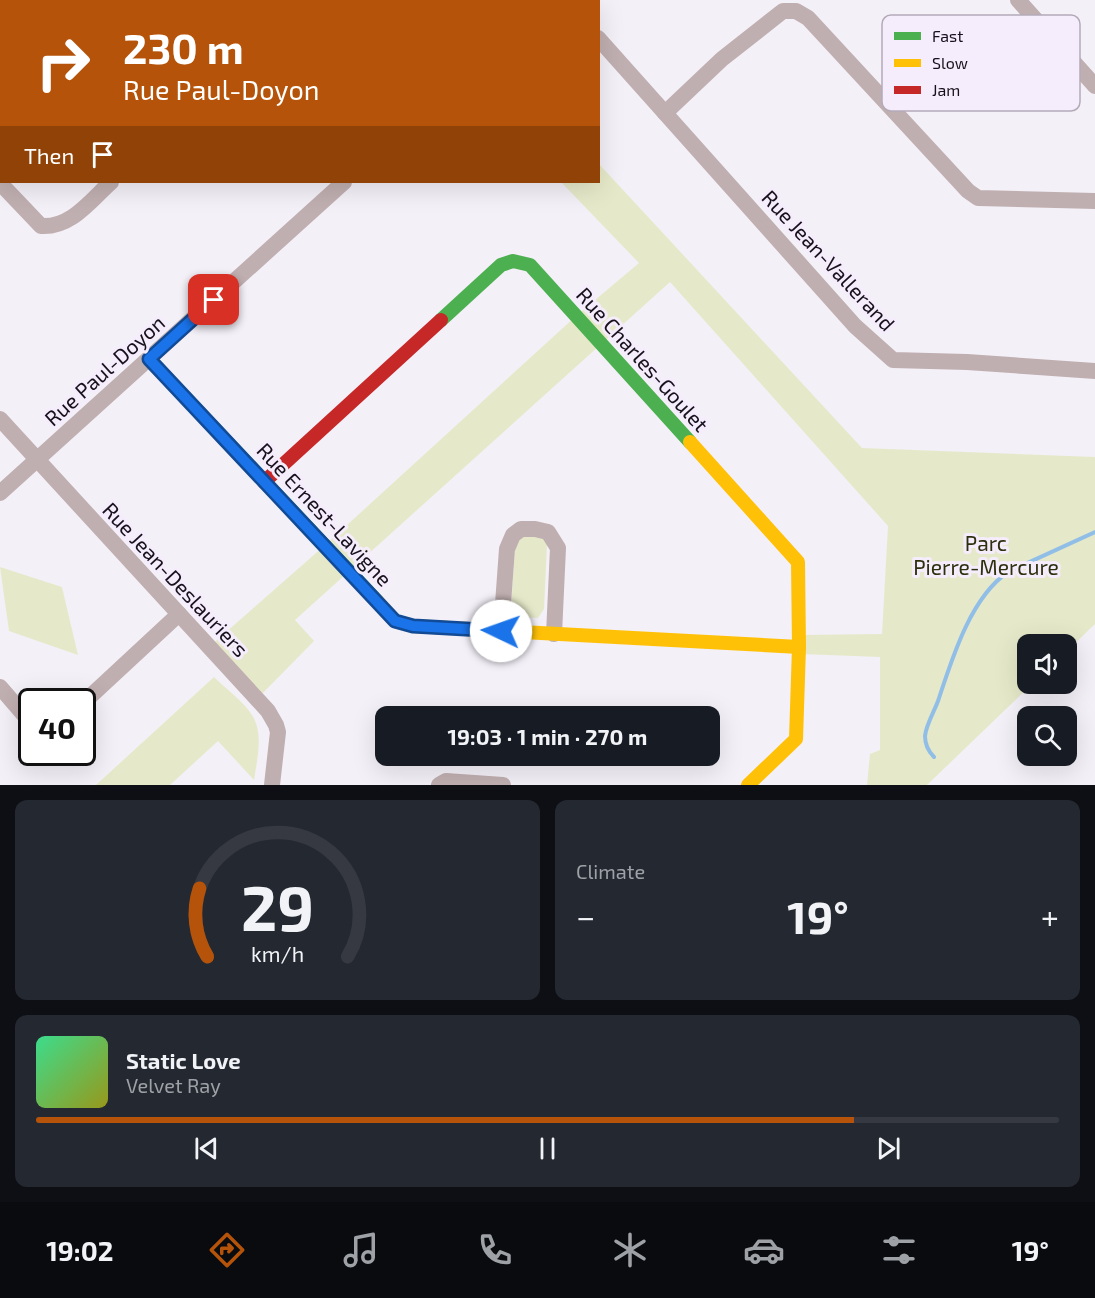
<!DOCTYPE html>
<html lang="en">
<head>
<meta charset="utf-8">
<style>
	:root { --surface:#171b24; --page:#242831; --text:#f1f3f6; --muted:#9ea1a6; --line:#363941; --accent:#b45309 }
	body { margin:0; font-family:"Exo 2",sans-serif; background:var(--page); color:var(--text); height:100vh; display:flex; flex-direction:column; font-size:22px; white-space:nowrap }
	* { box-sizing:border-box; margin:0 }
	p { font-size:20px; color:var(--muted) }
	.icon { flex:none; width:33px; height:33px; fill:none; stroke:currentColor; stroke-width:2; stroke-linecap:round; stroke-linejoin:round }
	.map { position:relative; height:785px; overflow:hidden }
	.details { display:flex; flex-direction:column; gap:15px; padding:15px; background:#0d0f14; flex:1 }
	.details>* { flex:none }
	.guide { position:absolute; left:0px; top:0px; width:600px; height:183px; box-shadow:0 6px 24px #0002; background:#b45309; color:#fff; overflow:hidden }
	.buttons { position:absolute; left:1017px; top:634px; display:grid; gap:12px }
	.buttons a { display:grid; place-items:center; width:60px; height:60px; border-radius:12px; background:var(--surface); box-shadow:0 6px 24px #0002; font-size:30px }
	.speed { position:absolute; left:18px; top:688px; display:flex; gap:12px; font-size:30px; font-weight:700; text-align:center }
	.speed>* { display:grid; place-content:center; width:78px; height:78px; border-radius:50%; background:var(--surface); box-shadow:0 6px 24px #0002; line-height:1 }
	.speed .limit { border:3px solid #111; border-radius:9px; background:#fff; color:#111 }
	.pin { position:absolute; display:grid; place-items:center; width:51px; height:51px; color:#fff; margin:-26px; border-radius:12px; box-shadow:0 3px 9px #0006 }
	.me { position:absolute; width:66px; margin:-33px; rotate:273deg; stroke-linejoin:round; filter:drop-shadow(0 0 4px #0008) }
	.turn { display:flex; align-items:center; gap:21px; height:126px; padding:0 24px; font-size:27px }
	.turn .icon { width:78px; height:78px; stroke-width:2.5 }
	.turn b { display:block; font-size:42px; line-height:51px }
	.then { display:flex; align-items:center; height:57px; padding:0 24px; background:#0003; gap:12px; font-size:22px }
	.big { font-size:45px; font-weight:700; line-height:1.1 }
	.details .widget { flex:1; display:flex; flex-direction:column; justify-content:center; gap:9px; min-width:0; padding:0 21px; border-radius:12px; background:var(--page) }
	.details .dial { align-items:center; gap:0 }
	.dial svg { height:156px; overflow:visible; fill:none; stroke:var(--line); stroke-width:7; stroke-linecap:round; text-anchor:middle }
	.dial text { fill:var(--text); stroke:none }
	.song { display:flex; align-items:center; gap:18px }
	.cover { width:72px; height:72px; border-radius:9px; background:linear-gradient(135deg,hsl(150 70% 55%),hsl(60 70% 35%)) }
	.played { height:6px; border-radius:3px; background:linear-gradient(90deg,var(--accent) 80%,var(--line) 80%) }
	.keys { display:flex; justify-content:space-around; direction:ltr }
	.heat { display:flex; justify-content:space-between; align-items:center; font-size:33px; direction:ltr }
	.details .tiles { flex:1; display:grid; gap:15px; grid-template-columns:1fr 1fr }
	.widget:last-child { grid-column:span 2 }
	.trip { position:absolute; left:375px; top:706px; width:345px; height:60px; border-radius:12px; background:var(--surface); box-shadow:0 6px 24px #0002; font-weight:700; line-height:60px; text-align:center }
	.tabs { display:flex; height:96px; justify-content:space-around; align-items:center; background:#090b0e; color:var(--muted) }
	.tabs .icon { width:42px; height:42px }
	.tabs .active { color:var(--accent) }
	.tabs b { font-size:27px; color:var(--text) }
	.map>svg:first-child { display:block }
	.green { fill:#e6e9c9 }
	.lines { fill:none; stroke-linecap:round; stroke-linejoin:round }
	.stream { stroke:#91bee7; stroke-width:4 }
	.street { stroke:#c0afb0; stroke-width:16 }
	.fast { stroke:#4caf50; stroke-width:14 }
	.slow { stroke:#ffc107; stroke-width:14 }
	.jam { stroke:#c62828; stroke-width:14 }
	.route-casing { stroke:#114b97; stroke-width:15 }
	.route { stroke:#1a73e8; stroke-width:10 }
	.labels { text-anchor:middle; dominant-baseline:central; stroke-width:6; stroke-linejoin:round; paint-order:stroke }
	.street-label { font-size:21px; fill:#17111b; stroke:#f5ecfc }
	.park-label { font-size:21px; fill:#2d300d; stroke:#f5ecfc }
	.key { fill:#f5ecfc; stroke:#b2aab8; stroke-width:1.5 }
	.key-label { font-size:16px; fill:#17111b }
</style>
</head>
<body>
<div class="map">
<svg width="1095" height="785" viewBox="0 0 1095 785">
	<rect width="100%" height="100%" fill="#f4f0f8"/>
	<g class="green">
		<path d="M599,164L862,448L1095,457V624L1067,651L1066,645H1028V684H1032L927,785H867L870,754L880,750V657L801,654L802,635L882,634L888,526L670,282L295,620L314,641L257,699L209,647L324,546L576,316L639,263L561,182H598Z"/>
		<path d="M524,535H541L547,545L544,609L538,618L519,617L511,607L515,548L518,539Z"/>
		<path d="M0,567L62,587L78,655L9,631Z"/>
		<path d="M214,677C226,689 243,701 252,715C264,733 257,760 254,780L218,741L170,785H96Z"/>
	</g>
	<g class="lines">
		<path class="stream" d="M934,757C928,751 925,745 925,736C926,725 934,712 938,701C952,659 970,598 1008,572L1095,532"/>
		<g class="street">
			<path d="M285,0L286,2"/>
			<path d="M565,0L566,2"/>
			<path d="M1018,0L1095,86"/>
			<path d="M79,2L80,0"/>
			<path d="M537,2L539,0"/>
			<path d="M598,38L855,326L893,360L967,362L1095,371"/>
			<path d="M0,71L2,70"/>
			<path d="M665,113L722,59L783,11H796L808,18L968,191L978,198L1095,201"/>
			<path d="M0,183L41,226C71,228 90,201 111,182"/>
			<path d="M0,419L268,711L276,725L278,732L272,785"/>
			<path d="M0,493L344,182"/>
			<path d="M501,631L507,549L513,535L521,529H535L548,532L558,548L554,634"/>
			<path d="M0,687L32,724"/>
			<path d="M82,704L179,614"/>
			<path d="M439,785L446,781L503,785"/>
		</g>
		<g class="fast">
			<path d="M441,320L501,265L513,261L530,265L690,442"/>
			<path d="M149,359L377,601"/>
		</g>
		<g class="slow">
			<path d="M690,442L798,562L799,647L796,739L748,785"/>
			<path d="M377,601L395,621L413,626L799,647"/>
		</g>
		<path class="jam" d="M264,482L441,320"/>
	</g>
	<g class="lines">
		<g class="route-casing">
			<path id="route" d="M214,300L149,359L395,621L413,626L501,631"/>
		</g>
		<use href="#route" class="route"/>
	</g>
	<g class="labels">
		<g class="street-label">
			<text transform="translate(829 260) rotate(47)">Rue Jean-Vallerand</text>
			<text transform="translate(643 359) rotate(48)">Rue Charles-Goulet</text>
			<text transform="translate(104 370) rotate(-42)">Rue Paul-Doyon</text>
			<text transform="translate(325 514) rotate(47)">Rue Ernest-Lavigne</text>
			<text transform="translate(176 579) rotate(47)">Rue Jean-Deslauriers</text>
		</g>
		<g class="park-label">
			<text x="986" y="542">Parc<tspan x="986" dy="24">Pierre-Mercure</tspan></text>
		</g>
	</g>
	<rect x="882" y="15" width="198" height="96" rx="9" class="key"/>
	<rect x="894" y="32" width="27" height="8" fill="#4caf50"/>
	<rect x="894" y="59" width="27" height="8" fill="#ffc107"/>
	<rect x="894" y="86" width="27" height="8" fill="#c62828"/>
	<g class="key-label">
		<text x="932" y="42">Fast</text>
		<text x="932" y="69">Slow</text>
		<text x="932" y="96">Jam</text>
	</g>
</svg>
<div class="buttons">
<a><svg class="icon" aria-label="sound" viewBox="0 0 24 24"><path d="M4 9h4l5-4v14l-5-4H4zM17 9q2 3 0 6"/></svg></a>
<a><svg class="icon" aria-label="search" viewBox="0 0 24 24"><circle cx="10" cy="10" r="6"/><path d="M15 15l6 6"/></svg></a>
</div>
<div class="speed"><div class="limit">40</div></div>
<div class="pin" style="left:214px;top:300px;background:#d93025"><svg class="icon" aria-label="arrive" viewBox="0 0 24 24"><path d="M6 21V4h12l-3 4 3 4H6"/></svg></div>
<svg class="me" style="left:501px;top:631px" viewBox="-20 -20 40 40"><circle r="19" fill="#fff"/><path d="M0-13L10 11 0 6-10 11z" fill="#1a73e8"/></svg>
<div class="trip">19:03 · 1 min · 270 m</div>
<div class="guide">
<div class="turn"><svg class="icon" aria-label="right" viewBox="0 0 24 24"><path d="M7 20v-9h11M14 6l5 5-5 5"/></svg><div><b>230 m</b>Rue Paul-Doyon</div></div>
<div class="then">Then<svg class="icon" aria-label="arrive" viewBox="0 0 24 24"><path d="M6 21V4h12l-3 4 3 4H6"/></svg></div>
</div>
</div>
<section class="details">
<div class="tiles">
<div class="widget dial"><svg viewBox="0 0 100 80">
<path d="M14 69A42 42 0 1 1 86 69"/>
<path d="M14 69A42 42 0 0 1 10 34" stroke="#b45309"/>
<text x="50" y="56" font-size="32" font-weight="700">29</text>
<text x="50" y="72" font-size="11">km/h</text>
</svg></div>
<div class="widget"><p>Climate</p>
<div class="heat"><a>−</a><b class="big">19°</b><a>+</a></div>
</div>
<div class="widget">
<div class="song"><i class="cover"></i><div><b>Static Love</b><p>Velvet Ray</p></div></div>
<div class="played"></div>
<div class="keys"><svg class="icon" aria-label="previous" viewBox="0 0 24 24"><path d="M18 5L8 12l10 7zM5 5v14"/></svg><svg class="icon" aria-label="pause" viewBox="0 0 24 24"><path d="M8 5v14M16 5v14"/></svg><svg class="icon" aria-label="next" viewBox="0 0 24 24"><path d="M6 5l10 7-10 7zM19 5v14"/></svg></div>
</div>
</div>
</section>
<nav class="tabs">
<b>19:02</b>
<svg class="icon active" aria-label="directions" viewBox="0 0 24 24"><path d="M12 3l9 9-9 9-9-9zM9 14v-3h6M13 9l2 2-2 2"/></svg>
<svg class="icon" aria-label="music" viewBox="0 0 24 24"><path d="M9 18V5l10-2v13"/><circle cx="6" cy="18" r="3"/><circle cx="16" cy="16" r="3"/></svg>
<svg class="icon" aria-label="phone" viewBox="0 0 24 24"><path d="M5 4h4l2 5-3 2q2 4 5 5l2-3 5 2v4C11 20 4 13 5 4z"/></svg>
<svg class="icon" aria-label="climate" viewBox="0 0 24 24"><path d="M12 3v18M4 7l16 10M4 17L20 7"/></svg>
<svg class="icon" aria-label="car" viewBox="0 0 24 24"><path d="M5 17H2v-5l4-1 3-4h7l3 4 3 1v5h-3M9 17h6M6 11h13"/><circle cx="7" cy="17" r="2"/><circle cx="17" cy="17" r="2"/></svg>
<svg class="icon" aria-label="filters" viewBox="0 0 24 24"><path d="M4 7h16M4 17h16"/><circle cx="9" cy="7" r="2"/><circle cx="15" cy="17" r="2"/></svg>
<b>19°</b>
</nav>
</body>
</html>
